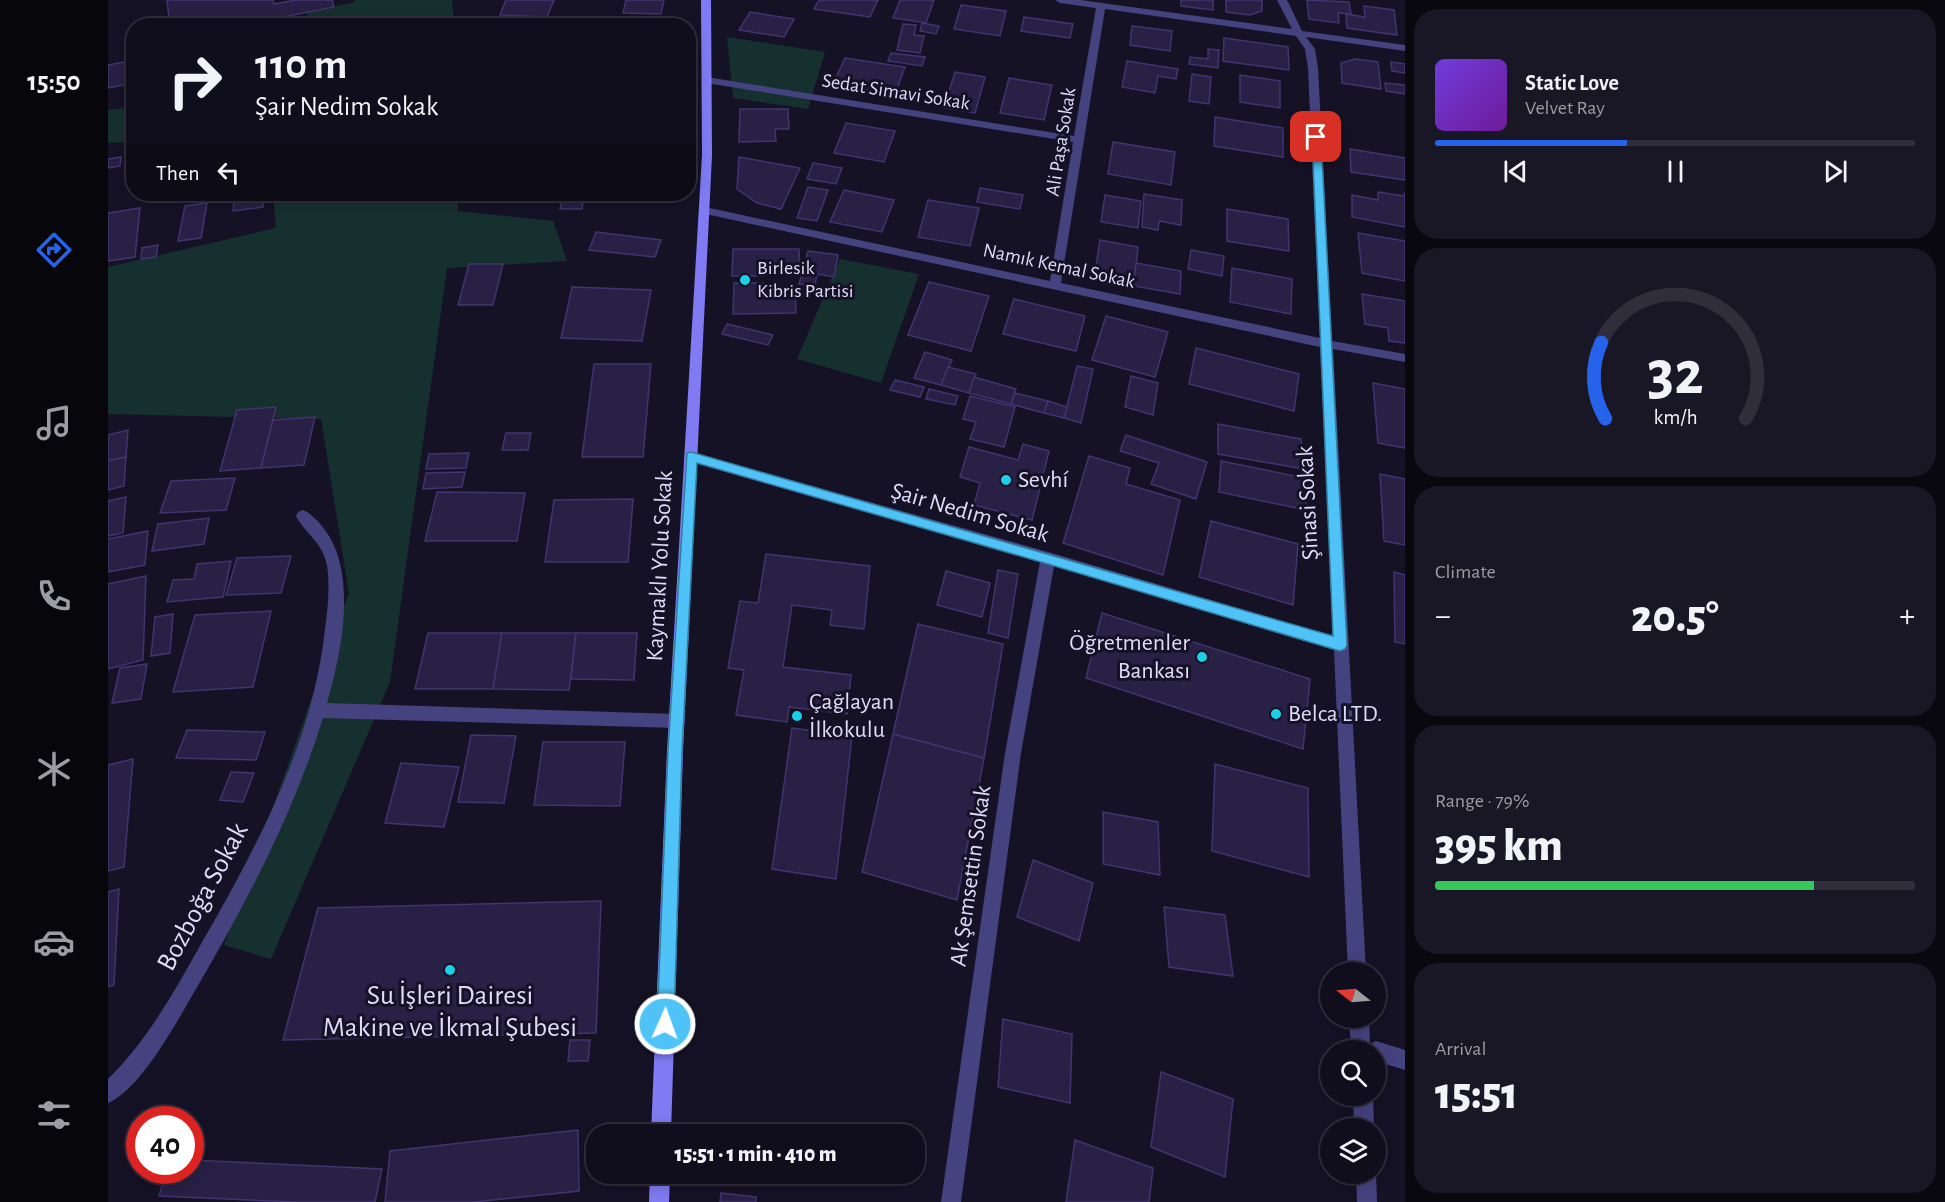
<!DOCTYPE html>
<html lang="en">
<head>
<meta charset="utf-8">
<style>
	:root { --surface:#100e1c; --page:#191725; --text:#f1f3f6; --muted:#9c9ca3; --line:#302e3b; --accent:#2563eb }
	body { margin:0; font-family:"Alegreya Sans",sans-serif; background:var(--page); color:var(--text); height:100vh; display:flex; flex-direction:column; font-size:22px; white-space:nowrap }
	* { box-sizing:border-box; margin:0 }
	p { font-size:20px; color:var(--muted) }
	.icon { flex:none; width:33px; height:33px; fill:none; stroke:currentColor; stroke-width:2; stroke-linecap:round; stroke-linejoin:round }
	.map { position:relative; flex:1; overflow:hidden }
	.details { display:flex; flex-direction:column; gap:9px; padding:9px; background:#09080f; width:540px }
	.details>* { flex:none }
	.guide { position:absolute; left:18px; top:18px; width:570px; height:183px; border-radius:24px; box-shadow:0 3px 15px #0003,0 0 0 2px var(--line); background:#100e1c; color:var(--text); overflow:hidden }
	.needle { width:39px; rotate:287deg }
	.buttons { position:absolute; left:1212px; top:962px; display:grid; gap:12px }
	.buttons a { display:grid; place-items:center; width:66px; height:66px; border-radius:50%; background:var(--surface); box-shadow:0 3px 15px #0003,0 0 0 2px var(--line); font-size:30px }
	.speed { position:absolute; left:18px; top:1106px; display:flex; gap:12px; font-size:30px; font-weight:700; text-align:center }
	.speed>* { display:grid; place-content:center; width:78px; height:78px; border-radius:50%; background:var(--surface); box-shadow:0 3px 15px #0003,0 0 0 2px var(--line); line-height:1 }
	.speed .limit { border:9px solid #d22; background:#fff; color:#111 }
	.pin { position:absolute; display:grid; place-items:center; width:51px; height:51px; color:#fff; margin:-26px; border-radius:12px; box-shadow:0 3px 9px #0006 }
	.me { position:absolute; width:66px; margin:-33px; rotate:2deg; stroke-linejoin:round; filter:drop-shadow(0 0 4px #0008) }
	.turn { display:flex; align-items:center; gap:21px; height:126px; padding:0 30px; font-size:27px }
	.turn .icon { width:78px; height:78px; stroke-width:2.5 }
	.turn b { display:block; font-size:42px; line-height:51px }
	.then { display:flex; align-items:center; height:57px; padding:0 30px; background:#0003; gap:12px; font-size:22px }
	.big { font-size:45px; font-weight:800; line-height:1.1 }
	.details .card { flex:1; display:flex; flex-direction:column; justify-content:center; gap:9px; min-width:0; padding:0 21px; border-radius:24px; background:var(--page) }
	.details .dial { align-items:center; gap:0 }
	.dial svg { height:156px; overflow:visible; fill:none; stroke:var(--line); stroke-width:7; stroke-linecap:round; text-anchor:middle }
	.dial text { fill:var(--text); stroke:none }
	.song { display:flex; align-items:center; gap:18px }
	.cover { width:72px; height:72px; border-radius:9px; background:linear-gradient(135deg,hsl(260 70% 55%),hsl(280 70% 35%)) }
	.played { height:6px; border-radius:3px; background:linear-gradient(90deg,var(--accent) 40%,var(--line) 40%) }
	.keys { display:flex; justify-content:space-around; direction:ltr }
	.heat { display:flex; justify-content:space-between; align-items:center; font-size:33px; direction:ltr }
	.charge { height:9px; border-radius:4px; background:linear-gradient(90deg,#34c759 79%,var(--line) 0) }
	.trip { position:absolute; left:478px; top:1124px; width:339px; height:60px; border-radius:24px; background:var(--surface); box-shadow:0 3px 15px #0003,0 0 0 2px var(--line); font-weight:800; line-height:60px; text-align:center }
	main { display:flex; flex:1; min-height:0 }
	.tab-bar { display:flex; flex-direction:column; width:108px; justify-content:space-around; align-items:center; background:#06060b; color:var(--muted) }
	.tab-bar .icon { width:42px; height:42px }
	.tab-bar .current { color:var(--accent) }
	.tab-bar b { font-size:27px; color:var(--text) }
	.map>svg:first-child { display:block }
	.green { fill:#16302f }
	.building { fill:#282045; stroke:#41346f; stroke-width:1.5 }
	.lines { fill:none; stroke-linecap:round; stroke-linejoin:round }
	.street { fill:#454280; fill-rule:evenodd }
	.secondary { fill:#807bf2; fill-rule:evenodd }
	.route { fill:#4fc3f7; stroke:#337fa1; stroke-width:1.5 }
	.poi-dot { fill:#1ad0e8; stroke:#161226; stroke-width:2 }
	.labels { text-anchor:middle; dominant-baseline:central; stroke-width:6; stroke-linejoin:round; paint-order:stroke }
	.far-street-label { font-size:20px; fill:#dfdbfb; stroke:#161226 }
	.far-poi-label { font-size:20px; fill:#dfdbfb; stroke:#161226; text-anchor:start }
	.poi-label { font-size:24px; fill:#dfdbfb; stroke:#161226; text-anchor:start }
	.street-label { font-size:24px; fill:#dfdbfb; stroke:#161226 }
	.near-street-label { font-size:28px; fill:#dfdbfb; stroke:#161226 }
	.near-poi-label { font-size:28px; fill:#dfdbfb; stroke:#161226 }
</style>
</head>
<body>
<main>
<nav class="tab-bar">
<b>15:50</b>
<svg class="icon current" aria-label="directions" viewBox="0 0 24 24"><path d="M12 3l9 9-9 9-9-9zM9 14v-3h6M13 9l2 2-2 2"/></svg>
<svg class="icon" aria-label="music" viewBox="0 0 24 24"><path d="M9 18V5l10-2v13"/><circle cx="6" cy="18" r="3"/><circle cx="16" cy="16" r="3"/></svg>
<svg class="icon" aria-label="phone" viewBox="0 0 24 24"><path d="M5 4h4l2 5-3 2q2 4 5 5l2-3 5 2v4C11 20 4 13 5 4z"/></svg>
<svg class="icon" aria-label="climate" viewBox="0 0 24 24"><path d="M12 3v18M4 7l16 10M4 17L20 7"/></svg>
<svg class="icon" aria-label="car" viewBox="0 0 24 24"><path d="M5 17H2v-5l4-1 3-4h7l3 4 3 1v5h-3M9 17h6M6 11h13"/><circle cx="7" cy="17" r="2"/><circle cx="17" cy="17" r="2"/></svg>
<svg class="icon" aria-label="filters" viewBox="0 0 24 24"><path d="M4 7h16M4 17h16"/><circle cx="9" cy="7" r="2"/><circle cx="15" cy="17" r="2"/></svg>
</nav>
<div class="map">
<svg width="1297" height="1202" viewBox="0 0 1297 1202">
	<rect width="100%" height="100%" fill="#161226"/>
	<g class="green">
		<path d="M247,0H344L346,25H200L199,13L247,2Z"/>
		<path d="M619,37L717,52L700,109L625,98Z"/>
		<path d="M25,107V142L0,143V110Z"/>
		<path d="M165,194H349L350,211L445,221L459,261L339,268L282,682L163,959L116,945L241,593L213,419L0,414V267L168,228Z"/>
		<path d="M732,259L811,274L773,383L689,359Z"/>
	</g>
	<g class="building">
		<path d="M59,0H165L166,4L188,0H224L226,7L129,26H62Z"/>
		<path d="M398,0H446L439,17L392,15Z"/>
		<path d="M518,0H556L553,14L515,13Z"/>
		<path d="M711,0H770L762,17L706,9Z"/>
		<path d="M792,0H826L818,23L785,18Z"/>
		<path d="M1073,0H1105V10L1073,6Z"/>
		<path d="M1118,0H1154V11L1142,15L1118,12Z"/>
		<path d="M1199,0L1241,2L1243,14L1230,13L1231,23L1201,19Z"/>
		<path d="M853,5L898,11L892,36L846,29Z"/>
		<path d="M1256,6L1286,10L1289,35L1239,28L1238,14L1257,17Z"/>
		<path d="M642,12L686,19L676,37L631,30Z"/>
		<path d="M916,17L965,24L962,38L913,31Z"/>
		<path d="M814,23L831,26L828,34L812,31Z"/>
		<path d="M795,24L808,25L806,35L816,36L812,53L789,50Z"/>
		<path d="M1024,26L1064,31L1062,51L1022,45Z"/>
		<path d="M1116,38L1180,47L1181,70L1115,61Z"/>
		<path d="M1100,49L1111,50L1110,68L1081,64L1082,57L1100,59Z"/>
		<path d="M783,53L817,57L814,66L780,61Z"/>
		<path d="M737,58L797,67L787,94L725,84Z"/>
		<path d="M1247,59L1270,62L1273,89L1234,83L1233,63Z"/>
		<path d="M21,61L22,84L0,88V65Z"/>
		<path d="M1019,61L1070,69L1068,79L1050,76L1047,93L1014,87Z"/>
		<path d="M1283,62L1297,64V73L1284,71Z"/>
		<path d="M847,72L877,77L867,113L836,108Z"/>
		<path d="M1084,74L1103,77L1101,104L1081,101Z"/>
		<path d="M1132,75L1172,81V108L1132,102Z"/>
		<path d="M901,78L944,85L936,120L892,113Z"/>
		<path d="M1277,83L1297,85V94L1278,91Z"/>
		<path d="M632,109H680L681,129H667L668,141L631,142Z"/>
		<path d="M1107,117L1175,128V157L1106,146Z"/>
		<path d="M738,123L787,131L776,162L726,153Z"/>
		<path d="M1005,142L1067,152L1063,185L1000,174Z"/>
		<path d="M1242,149L1297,158V180L1243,172Z"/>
		<path d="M26,156V169L17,170L19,157Z"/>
		<path d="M13,157L12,166L0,168V159Z"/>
		<path d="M631,157L692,168L673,209L649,203L629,189Z"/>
		<path d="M705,163L734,168L728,184L699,179Z"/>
		<path d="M700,187L720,190L709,221L689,218Z"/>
		<path d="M872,188L915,195L912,209L869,202Z"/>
		<path d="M736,190L786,200L774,232L722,222Z"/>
		<path d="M1270,192L1296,196L1297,192V227L1244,217V195L1270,200Z"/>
		<path d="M140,194H156L155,207L125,211L127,195Z"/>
		<path d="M1036,194L1074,200L1073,225L1051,221L1050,230L1034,227Z"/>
		<path d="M997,195L1033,201L1030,228L993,222Z"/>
		<path d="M455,196H476L474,209H452Z"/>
		<path d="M820,200L871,208L862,246L810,237Z"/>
		<path d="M99,203L93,238L70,241L77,206Z"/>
		<path d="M32,208L27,257L0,261V213Z"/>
		<path d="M1119,209L1180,219L1181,251L1119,241Z"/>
		<path d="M488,232L553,240L547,257L481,250Z"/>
		<path d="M1250,233L1297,241V281L1254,273Z"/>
		<path d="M992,240L1030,247L1026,286L986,279Z"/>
		<path d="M50,245L48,257L33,259L34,248Z"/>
		<path d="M625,249H691L692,271H655V276H624Z"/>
		<path d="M1083,250L1116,256L1114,276L1080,269Z"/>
		<path d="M700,251L730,255L726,277L709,274L707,286L691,284Z"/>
		<path d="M1028,263L1073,271L1072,294L1026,286Z"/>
		<path d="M361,264H395L385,305H350Z"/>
		<path d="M1124,268L1184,279L1183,314L1122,302Z"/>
		<path d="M821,282L881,296L863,351L800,335Z"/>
		<path d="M626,283H658V290H687L688,313L625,314Z"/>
		<path d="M464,287L543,290L534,341L453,338Z"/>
		<path d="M1254,294L1297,301V343L1281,341L1280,328L1257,324Z"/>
		<path d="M906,299L977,316L968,351L895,334Z"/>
		<path d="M998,316L1060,332L1047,377L984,360Z"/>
		<path d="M619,324L665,335L660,345L614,334Z"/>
		<path d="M1088,348L1191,374L1186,411L1081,384Z"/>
		<path d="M817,352L844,360L833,385L806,378Z"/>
		<path d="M486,364H543L535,457H474Z"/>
		<path d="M969,366L985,369L973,423L956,418Z"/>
		<path d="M840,367L868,374L861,393L833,385Z"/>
		<path d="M1023,376L1050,383L1045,415L1017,407Z"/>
		<path d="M866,377L908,389L903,404L861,393Z"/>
		<path d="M787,380L816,387L812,397L782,390Z"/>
		<path d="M1265,383L1297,389V448L1270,443Z"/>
		<path d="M821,389L850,396L847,405L818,399Z"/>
		<path d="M907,393L940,401L936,413L903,404Z"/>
		<path d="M862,396L907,407L896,447L862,439L868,422L855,419Z"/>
		<path d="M940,401L959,407L956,418L936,413Z"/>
		<path d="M168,407L153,468L112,471L129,410Z"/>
		<path d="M207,417L196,465L153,468L165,420Z"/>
		<path d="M1110,424L1193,439L1196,469L1110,454Z"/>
		<path d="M20,430L18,457L0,461V435Z"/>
		<path d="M398,433H423L420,450H394Z"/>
		<path d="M1018,435L1099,462L1088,499L1043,484L1051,463L1012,451Z"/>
		<path d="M915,444L941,451L924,520L866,505L872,483L852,477L861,447L910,460Z"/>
		<path d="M361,453L358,468L318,469L321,454Z"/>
		<path d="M981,456L1022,468L1018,484L1072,500L1055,575L955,543Z"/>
		<path d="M18,457L16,486L0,490V461Z"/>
		<path d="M1113,461L1197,478L1198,510L1111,492Z"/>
		<path d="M357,472L354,487L315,489L318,473Z"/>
		<path d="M1272,474L1297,479V545L1276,541Z"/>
		<path d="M127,478L118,510L52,513L63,481Z"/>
		<path d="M329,492L417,493L409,541H317Z"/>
		<path d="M18,497L15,533L0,536V501Z"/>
		<path d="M525,499L520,562H437L446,500Z"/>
		<path d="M101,518L96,544L44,551L50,524Z"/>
		<path d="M1103,521L1190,544L1185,605L1091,577Z"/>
		<path d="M40,531L37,565L0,572V539Z"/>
		<path d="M658,554L762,566L756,629L722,625L724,610L684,605L675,667L743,675L739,714L681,707L679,722L628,715L636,670L620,668L632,601L650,603Z"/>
		<path d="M183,556L173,593L118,595L129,558Z"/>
		<path d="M123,561L115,597L59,602L65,580L86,579L89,564Z"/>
		<path d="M890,570L910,574L900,638L880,633Z"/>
		<path d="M838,571L882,583L874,617L829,605Z"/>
		<path d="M1286,572L1297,575V644L1287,642Z"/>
		<path d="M38,576L35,660L0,669V584Z"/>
		<path d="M163,611L145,687L65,692L87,615Z"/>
		<path d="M994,613L1202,679L1195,749L978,678Z"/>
		<path d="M65,614L62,653L43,656L47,617Z"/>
		<path d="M810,624L895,644L876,758L785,734Z"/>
		<path d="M320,633H394L385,689H307Z"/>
		<path d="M394,633H468L461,690L385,689Z"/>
		<path d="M468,633H529L526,680L463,679Z"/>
		<path d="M39,664L33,699L4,703L12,668Z"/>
		<path d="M684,728L744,736L728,879L664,869Z"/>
		<path d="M79,730L157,732L148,760L68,758Z"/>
		<path d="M785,734L876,758L849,900L754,872Z"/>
		<path d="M363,735L408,736L396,803L350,802Z"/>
		<path d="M435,742H517L512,806L426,805Z"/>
		<path d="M25,759L16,867L0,871V765Z"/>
		<path d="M293,763L351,767L336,827L277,823Z"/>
		<path d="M1107,764L1200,788L1201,877L1104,851Z"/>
		<path d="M123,772L146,773L135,802L112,800Z"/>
		<path d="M995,812L1050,822L1052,875L995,864Z"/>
		<path d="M925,860L985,883L971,941L909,917Z"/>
		<path d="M11,889L6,985L0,987V892Z"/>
		<path d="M493,901L488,1033L175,1040L210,908Z"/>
		<path d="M1056,907L1117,915L1125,976L1061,967Z"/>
		<path d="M895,1019L964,1034L962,1103L890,1087Z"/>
		<path d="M462,1040H482L480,1061H460Z"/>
		<path d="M1053,1072L1125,1099L1117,1177L1043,1147Z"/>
		<path d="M470,1130L471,1191L366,1202H277L282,1151Z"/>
		<path d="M967,1140L1045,1168L1041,1202H958Z"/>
		<path d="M82,1160L274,1169L267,1202H186L51,1196L59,1170H82Z"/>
		<path d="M613,1193L648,1197V1202H612Z"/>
	</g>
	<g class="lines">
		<g class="street">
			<path d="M947,0H972L1184,29L1169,0H1179L1194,31L1297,45V51L1198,37L1207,49L1210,68L1224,341L1297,354V362L1225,349L1258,972H1240L1226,650L946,566L913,753L853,1202H833L897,753L932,562L583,462L576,457L583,452L940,552L1225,636L1212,347L593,213L591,211L597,207L942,281L965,142L598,83L593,80L598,77L966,136L988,8L952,3ZM997,9L1188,36L1197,49L1200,68L1212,338L953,283Z"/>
			<path d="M195,510C202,513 208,519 213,525C251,568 234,652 219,703L569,714L575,716L577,721L575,726L569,728L215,718C184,818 134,911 81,1001C65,1029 30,1091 0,1103V1079C39,1041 66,992 93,944C149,847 205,742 217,629C220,608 222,586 219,565C214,541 198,535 188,516L190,512Z"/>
			<path d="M1241,1017H1261L1262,1044L1268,1041L1297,1050V1070L1268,1061V1050H1243Z"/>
			<path d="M1245,1095H1265L1266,1128H1246Z"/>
			<path d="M1268,1171L1269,1202H1249L1248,1173H1268Z"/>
		</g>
		<g class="secondary">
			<path d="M593,0H603L604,155L575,751L563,1134H543L559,751L594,155Z"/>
			<path d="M542,1173H562L561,1202H541Z"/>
		</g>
	</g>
	<path class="route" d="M1208,134L1213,137L1239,645L1237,649L1232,651L940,564L589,463L574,751L566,1024L564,1030L557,1032L551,1030L549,1024L560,751L579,453L583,452L1225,636L1204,137Z"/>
	<g class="poi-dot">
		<circle cx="637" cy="280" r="6"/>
		<circle cx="898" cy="480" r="6"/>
		<circle cx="1094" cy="657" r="6"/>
		<circle cx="1168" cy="714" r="6"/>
		<circle cx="689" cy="716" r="6"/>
		<circle cx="342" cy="970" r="6"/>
	</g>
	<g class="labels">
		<g class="far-street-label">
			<text transform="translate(788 92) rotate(9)">Sedat Simavi Sokak</text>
			<text transform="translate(953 142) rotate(-81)">Ali Paşa Sokak</text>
			<text transform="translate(951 266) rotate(12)">Namık Kemal Sokak</text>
		</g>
		<g class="far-poi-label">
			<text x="649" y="268">Birlesik<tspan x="649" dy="23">Kibris Partisi</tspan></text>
		</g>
		<g class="poi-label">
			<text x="910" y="480">Sevhí</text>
			<text x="1082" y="643" text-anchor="end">Öğretmenler<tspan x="1082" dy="28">Bankası</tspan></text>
			<text x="701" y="702">Çağlayan<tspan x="701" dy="28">İlkokulu</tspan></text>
			<text x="1180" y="714">Belca LTD.</text>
		</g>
		<g class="street-label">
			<text transform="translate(1200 503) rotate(-93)">Şinasi Sokak</text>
			<text transform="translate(862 513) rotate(16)">Şair Nedim Sokak</text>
			<text transform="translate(552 566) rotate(-87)">Kaymaklı Yolu Sokak</text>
			<text transform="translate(863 876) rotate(-82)">Ak Şemsettin Sokak</text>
		</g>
		<g class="near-street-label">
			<text transform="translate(95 897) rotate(-62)">Bozboğa Sokak</text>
		</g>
		<g class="near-poi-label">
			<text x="342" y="996">Su İşleri Dairesi<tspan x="342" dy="32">Makine ve İkmal Şubesi</tspan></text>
		</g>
	</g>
</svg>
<div class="buttons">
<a><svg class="needle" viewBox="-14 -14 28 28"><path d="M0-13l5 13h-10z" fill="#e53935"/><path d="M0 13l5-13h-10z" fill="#9c9ca3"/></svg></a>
<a><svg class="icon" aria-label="search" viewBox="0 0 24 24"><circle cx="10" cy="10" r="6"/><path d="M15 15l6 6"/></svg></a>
<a><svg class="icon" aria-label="layers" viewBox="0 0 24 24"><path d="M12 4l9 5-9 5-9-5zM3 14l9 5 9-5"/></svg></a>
</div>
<div class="speed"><div class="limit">40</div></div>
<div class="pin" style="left:1208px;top:137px;background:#d93025"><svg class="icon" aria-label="arrive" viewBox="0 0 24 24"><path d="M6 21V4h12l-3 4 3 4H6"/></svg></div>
<svg class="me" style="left:557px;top:1024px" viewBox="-20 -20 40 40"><circle r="17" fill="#4fc3f7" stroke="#fff" stroke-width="3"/><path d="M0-11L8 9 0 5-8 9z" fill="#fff"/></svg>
<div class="trip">15:51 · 1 min · 410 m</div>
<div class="guide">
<div class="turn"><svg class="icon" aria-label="right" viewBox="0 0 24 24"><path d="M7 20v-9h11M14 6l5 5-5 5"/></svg><div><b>110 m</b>Şair Nedim Sokak</div></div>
<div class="then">Then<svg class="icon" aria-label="left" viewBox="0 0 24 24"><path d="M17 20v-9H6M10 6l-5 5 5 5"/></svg></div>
</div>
</div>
<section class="details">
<div class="card">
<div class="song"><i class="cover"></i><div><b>Static Love</b><p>Velvet Ray</p></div></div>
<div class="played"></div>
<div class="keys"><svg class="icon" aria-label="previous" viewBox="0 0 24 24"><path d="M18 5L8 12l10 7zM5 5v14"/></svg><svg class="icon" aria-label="pause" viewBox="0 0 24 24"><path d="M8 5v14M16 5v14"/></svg><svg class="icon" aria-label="next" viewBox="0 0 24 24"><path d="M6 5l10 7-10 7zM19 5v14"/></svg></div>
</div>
<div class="card dial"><svg viewBox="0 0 100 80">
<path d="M14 69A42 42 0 1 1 86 69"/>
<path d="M14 69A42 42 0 0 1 12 30" stroke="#2563eb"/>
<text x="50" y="56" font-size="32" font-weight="700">32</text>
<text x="50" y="72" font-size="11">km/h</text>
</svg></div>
<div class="card"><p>Climate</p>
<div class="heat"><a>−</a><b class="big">20.5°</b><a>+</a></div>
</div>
<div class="card"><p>Range · 79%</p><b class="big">395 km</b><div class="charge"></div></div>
<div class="card"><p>Arrival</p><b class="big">15:51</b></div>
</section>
</main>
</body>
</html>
